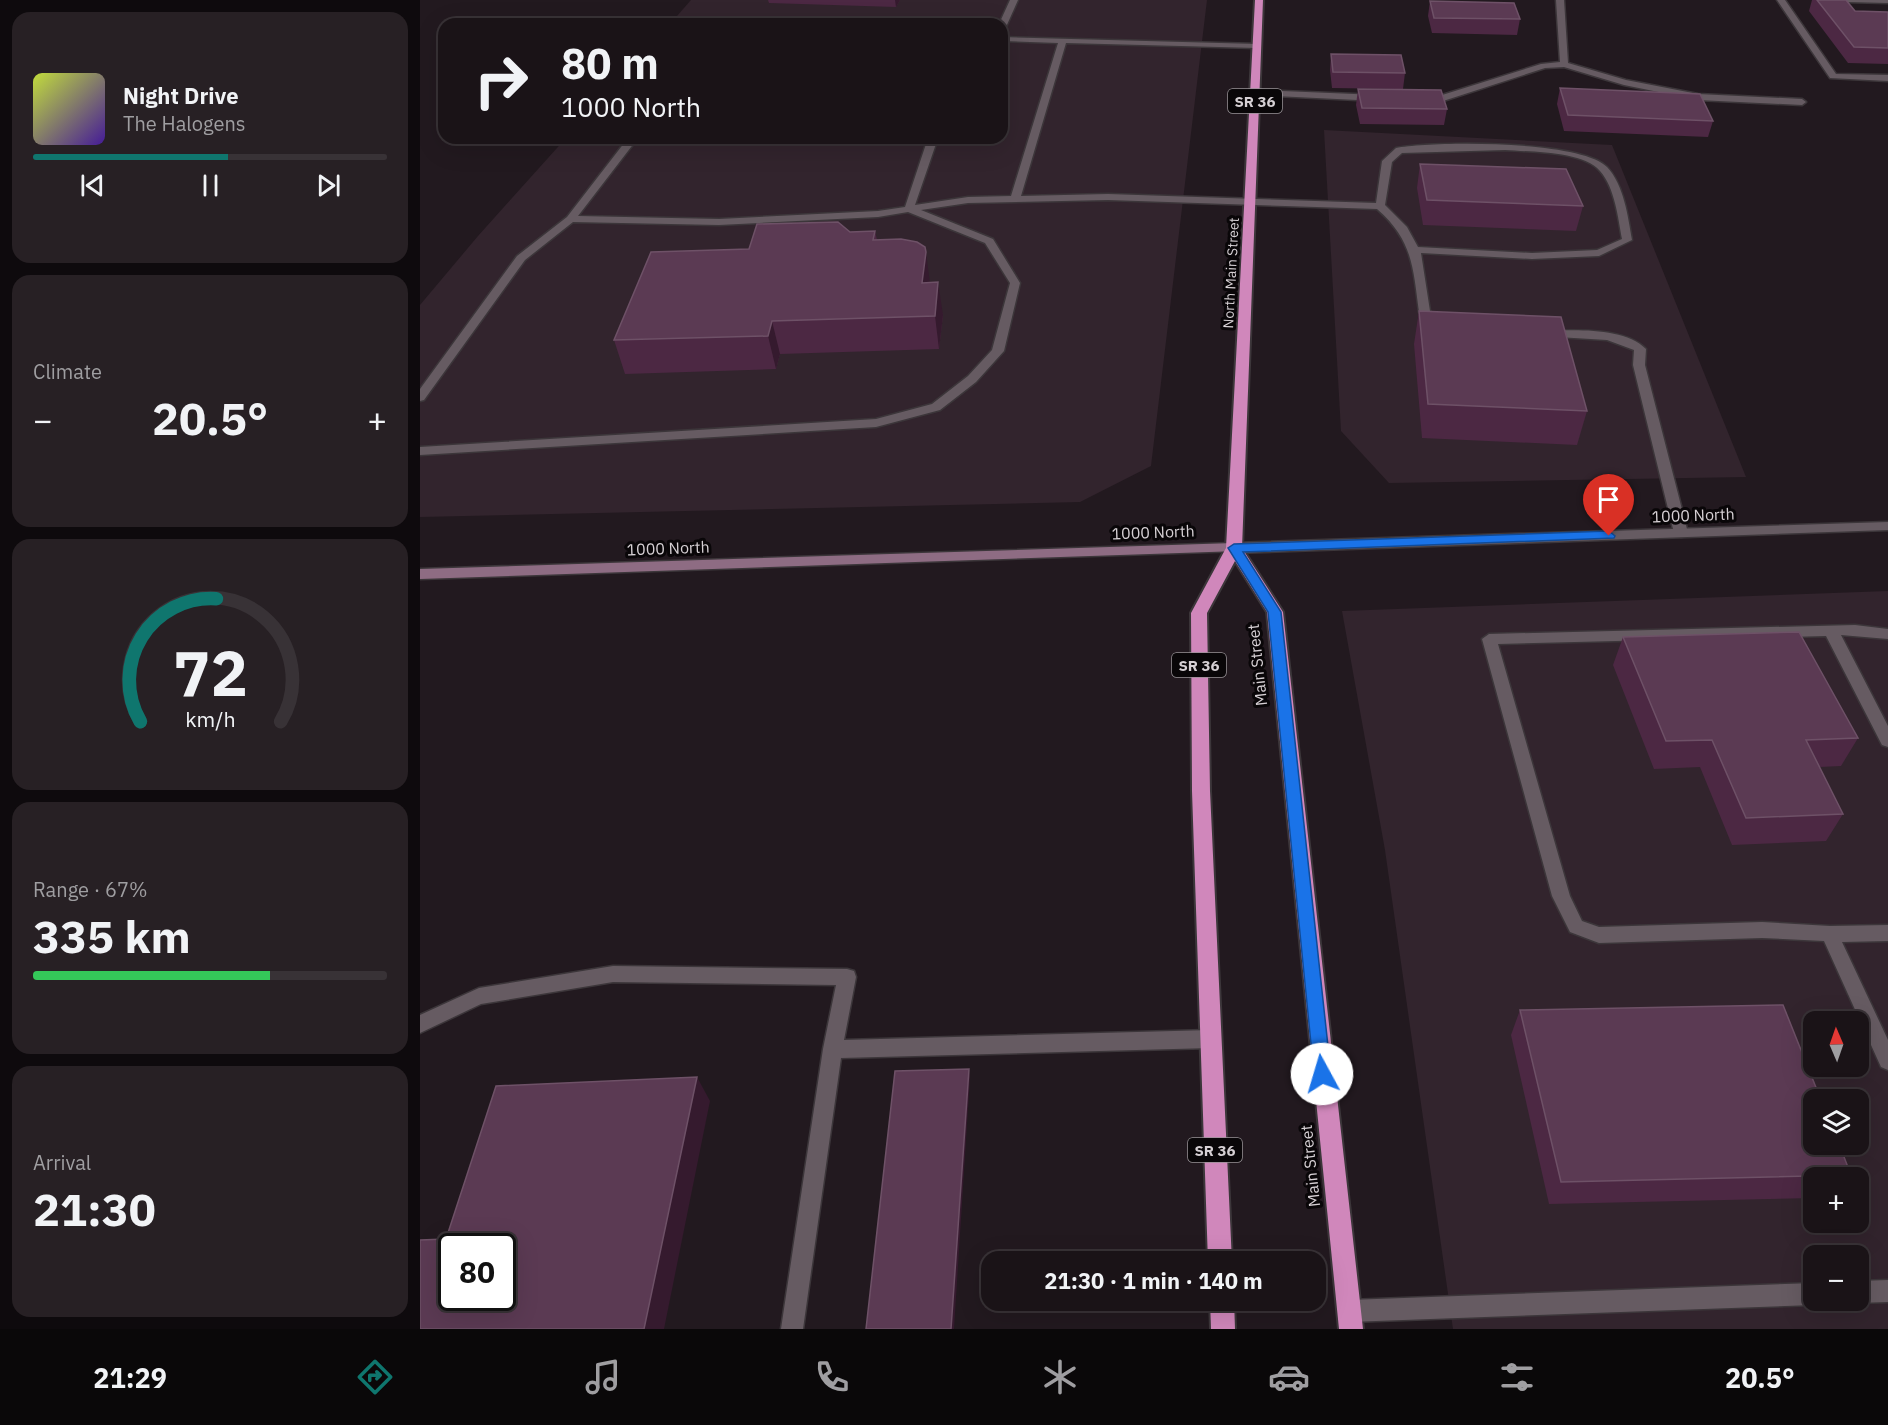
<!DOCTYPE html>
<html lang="en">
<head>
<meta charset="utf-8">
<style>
	:root { --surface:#1a1317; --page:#272024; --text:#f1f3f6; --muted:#9f9ea1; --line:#383236; --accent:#0f766e }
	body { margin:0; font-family:"IBM Plex Sans",sans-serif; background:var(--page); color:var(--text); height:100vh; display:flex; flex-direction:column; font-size:22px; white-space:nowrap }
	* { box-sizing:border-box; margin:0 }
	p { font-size:20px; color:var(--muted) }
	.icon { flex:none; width:33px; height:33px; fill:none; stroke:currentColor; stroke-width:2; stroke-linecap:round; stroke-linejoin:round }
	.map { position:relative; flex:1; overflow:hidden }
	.panel { display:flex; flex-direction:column; gap:12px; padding:12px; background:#0e0a0d; width:420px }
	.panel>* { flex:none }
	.top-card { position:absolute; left:18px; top:18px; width:570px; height:126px; border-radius:18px; box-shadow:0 6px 24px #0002,0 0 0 2px var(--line); background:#1a1317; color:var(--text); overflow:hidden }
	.needle { width:39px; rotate:358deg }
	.tools { position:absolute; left:1383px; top:1011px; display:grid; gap:12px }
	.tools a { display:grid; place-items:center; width:66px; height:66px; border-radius:12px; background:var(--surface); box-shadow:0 6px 24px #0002,0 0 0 2px var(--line); font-size:30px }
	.speed { position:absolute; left:18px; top:1233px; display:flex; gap:12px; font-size:30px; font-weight:700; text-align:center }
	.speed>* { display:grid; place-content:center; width:78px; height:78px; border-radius:50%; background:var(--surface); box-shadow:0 6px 24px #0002,0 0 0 2px var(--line); line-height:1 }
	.speed .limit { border:3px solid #111; border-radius:9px; background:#fff; color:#111 }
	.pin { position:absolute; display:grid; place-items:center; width:51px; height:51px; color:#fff; margin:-62px -26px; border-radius:50% 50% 50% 0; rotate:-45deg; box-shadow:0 0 6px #0007 }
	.pin .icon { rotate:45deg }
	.me { position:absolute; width:66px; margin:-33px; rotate:354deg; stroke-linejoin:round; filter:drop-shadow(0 0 4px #0008) }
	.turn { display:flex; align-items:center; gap:21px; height:126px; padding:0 24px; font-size:27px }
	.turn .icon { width:78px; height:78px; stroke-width:2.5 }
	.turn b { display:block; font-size:42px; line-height:51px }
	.big { font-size:45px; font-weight:700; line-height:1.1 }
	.panel .tile { flex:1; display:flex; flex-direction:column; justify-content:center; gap:9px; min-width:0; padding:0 21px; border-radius:18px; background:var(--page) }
	.panel .dial { align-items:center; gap:0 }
	.dial svg { height:156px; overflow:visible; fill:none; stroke:var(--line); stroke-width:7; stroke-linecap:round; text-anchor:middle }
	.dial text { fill:var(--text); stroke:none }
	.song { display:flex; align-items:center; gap:18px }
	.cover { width:72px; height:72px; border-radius:9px; background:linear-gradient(135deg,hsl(70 70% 55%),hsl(260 70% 35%)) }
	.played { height:6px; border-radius:3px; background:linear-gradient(90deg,var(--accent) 55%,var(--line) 55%) }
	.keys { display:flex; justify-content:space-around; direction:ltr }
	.heat { display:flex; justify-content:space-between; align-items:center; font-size:33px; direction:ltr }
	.charge { height:9px; border-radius:4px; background:linear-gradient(90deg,#34c759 67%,var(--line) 0) }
	.trip { position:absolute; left:561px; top:1251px; width:345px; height:60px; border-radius:18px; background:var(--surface); box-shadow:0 6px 24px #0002,0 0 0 2px var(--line); font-weight:700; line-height:60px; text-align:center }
	.menu { display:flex; height:96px; justify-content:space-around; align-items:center; background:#0a0809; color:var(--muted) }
	.menu .icon { width:42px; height:42px }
	.menu .active { color:var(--accent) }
	.menu b { font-size:27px; color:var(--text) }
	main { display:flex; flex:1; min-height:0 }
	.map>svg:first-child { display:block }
	.built { fill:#32242d; fill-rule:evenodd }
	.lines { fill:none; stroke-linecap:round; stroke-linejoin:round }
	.service-casing { stroke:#3c363a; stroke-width:3 }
	.tertiary-casing { stroke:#3c363a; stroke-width:3 }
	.secondary-casing { stroke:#3c363a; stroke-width:3 }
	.trunk-casing { stroke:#3c363a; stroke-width:4 }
	.service { fill:#665b62; fill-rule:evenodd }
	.tertiary { fill:#665b62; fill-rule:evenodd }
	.secondary { fill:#8e6c83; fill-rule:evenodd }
	.trunk { fill:#d087bb; fill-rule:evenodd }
	.wall { fill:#4c2843 }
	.shaded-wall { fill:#351a2e }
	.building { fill:#5b3a53; stroke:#6e5167; stroke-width:1.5; fill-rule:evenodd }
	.route { fill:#1a73e8; stroke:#114b97; stroke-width:1.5 }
	.labels { text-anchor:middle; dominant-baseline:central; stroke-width:6; stroke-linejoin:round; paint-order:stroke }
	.far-street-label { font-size:14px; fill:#d6d0d4; stroke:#090608 }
	.shield { fill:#090608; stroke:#989397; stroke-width:1.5 }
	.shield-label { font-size:15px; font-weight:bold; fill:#d6d0d4 }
	.street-label { font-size:16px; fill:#d6d0d4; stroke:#090608 }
</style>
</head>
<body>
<main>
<section class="panel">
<div class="tile">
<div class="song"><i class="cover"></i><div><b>Night Drive</b><p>The Halogens</p></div></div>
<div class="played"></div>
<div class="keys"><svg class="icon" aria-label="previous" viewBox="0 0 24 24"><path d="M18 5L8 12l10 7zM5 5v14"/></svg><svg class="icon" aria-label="pause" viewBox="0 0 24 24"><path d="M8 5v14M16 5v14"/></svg><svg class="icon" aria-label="next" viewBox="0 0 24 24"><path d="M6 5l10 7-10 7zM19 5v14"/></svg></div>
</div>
<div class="tile"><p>Climate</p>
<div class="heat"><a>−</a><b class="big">20.5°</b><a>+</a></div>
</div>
<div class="tile dial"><svg viewBox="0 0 100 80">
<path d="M14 69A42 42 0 1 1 86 69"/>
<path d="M14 69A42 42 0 0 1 53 6" stroke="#0f766e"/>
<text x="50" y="56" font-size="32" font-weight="700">72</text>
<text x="50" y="72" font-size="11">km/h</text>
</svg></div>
<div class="tile"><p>Range · 67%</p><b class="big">335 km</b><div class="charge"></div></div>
<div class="tile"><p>Arrival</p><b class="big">21:30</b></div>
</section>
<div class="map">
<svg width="1468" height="1329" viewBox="0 0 1468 1329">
	<rect width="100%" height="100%" fill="#22191f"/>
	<g class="built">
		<path d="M271,0H787L731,466L660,502L0,517V305L58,236L146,138H582V24H250Z"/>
		<path d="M904,130L1192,145L1326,477L969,483L921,431Z"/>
		<path d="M1468,591V1329H1033L965,850L922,611ZM1394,1022H1438V1066H1394ZM1394,1100H1438V1144H1394ZM1394,1178H1438V1222H1394ZM1394,1256H1438V1300H1394Z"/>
	</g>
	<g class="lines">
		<g class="service-casing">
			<g id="service">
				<path d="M590,0H598L586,27L582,29V24H579Z"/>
				<path d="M1136,0H1144L1148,63L1206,80L1278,94L1382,99L1386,102L1382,105L1278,100L1204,85L1144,67L1125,68L1020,102L1000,101V97L1019,96L1121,64L1140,62Z"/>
				<path d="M1357,0H1365L1416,74L1468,75V81L1410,78Z"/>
				<path d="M1423,0H1468V3L1427,2Z"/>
				<path d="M582,37L837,44L841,46L837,48L646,43L601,196L688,194L956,203L962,161L976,148C1013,141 1161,140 1187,167C1204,185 1208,217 1212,240L1179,256L1112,259L1001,253L1010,311L1025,323L1019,326L999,312C993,268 993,240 957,209L688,200L548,203L501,210L573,239L600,283L584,351L556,382L520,410L456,427L0,455V447L456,419L512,404L548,376L572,350L590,283L565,243L488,212L458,217L299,225L153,222L105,260L4,400L0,401V389L97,256L147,217L208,138H218L158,216L299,219L458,211L485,207L508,138H518L495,205L548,197L591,196L638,43L582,41ZM1085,150C1111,152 1163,151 1180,171C1195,188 1198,218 1202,239L1177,250L1112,253L998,247L987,227L965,205L972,162L982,153Z"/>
				<path d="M835,90L958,95L962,98L958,101L832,95V91Z"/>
				<path d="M1125,331C1154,330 1204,327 1226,349L1225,365L1268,533L1266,536L1261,537L1254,533L1213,365L1214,350L1187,340L1121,336L1119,334Z"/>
				<path d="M1435,625L1468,629V639L1421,635L1468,726V747L1462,745L1406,636L1078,644L1150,896L1162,921L1179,927L1342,922L1410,926L1468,925V941L1422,942L1468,1040V1070L1461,1067L1404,941L1342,938L1179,943L1150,932L1132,896L1062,639L1069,634Z"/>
				<path d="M193,966L427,969L434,971L436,977L424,1040L791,1030L798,1033L801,1039L798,1045L791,1048L421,1058L383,1329H361L403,1049L416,985L193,982L61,1004L0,1033V1015L59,988Z"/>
				<path d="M1468,1280V1302L1438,1303L1432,1300H1438V1281Z"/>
				<path d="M1394,1283V1300H1402L1394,1305L929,1322L921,1319L918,1311L921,1303L929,1300Z"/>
			</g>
		</g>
		<g class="tertiary-casing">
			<path id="tertiary" d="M1468,522V530L814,553L807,548L814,543Z"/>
		</g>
		<g class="secondary-casing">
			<path id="secondary" d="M814,543L821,548L819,551L0,579V569Z"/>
		</g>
		<g class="trunk-casing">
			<g id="trunk">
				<path d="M835,0H843L822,548L863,612L943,1329H919L847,612L815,561L787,613L790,791L812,1262H788L772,791L771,613L806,548Z"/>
				<path d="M790,1300H814L815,1329H791Z"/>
			</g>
		</g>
		<use href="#service" class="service"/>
		<use href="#tertiary" class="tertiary"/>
		<use href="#secondary" class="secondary"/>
		<use href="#trunk" class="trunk"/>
	</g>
	<g class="wall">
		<path d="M348,0H480L476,7L349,3Z"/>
		<path d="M1392,0H1426L1435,11L1468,12V64L1428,63L1389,11Z"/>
		<path d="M1010,1L1100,19L1097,35L1012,33L1008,16Z"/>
		<path d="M911,54L985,73L983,89L1027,109L1024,125L940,124L936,105L938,89H978L912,88L910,70Z"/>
		<path d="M1140,88L1293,121L1288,137L1144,131L1137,104Z"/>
		<path d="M1000,164L1163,206L1156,231L1003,225L997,188Z"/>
		<path d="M455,231L457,240L510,282L523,315L519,349L360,354L356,369L205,374L194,340L329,249L430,232Z"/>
		<path d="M999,311L1167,411L1157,445L1002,438L994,344Z"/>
		<path d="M1203,637L1438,738L1421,766L1399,767L1423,814L1406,841L1312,845L1280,767L1234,769L1193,665Z"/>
		<path d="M1100,1010L1431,1175L1429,1178H1394V1198L1129,1204L1091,1035Z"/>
	</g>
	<g class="shaded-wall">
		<path d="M475,0H480L476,7Z"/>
		<path d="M506,252L510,284L502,283Z"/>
		<path d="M518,282L523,315L519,349L515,316Z"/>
		<path d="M352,321L360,354L356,369L348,336Z"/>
		<path d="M549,1069L550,1077L534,1329H531Z"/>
		<path d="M277,1077L290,1101L244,1329H224Z"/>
	</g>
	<g class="building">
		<path d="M1397,0H1426L1435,11L1468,12V48L1434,47Z"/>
		<path d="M1010,1L1094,3L1100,19L1014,18Z"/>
		<path d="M911,54L981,55L985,73L913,72Z"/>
		<path d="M1140,88L1280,94L1293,121L1148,115Z"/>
		<path d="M938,89L1021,90L1027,109L942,108Z"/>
		<path d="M1000,164L1146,169L1163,206L1007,200Z"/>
		<path d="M418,222L430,232L455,231L453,240L481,239L497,242L505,247L506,252L502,283L518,282L515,316L352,321L348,336L194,340L231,252L329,249L337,224Z"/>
		<path d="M999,311L1141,317L1167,411L1008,404Z"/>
		<path d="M1379,632L1438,738L1386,740L1423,814L1326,818L1292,740L1246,741L1203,637Z"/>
		<path d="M1363,1005L1401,1100H1394V1144H1419L1431,1175L1141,1182L1100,1010Z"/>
		<path d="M549,1069L531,1329H446L475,1071Z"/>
		<path d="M277,1077L224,1329H0V1240L26,1239L76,1086ZM32,1246H82V1298H32Z"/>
	</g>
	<path class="route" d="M1189,531L1195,536L1194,538L823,552L861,612L911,1074L909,1080L902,1083L896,1080L894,1074L848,612L808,548L814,544Z"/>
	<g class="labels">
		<g class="far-street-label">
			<text transform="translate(811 273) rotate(-87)">North Main Street</text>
		</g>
		<g class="shield">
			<rect x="808" y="89" width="54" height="24" rx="4.5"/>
			<rect x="752" y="653" width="54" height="24" rx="4.5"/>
			<rect x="768" y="1138" width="54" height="24" rx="4.5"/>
		</g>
		<g class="shield-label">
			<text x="835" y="101">SR 36</text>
			<text x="779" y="665">SR 36</text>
			<text x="795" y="1150">SR 36</text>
		</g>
		<g class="street-label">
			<text transform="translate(1273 515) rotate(-2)">1000 North</text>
			<text transform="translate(733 532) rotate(-2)">1000 North</text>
			<text transform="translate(248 548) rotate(-2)">1000 North</text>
			<text transform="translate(837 665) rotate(-96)">Main Street</text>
			<text transform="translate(890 1166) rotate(-96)">Main Street</text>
		</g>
	</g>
</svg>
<div class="tools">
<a><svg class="needle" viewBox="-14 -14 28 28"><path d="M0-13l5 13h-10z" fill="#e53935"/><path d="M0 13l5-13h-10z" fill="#9f9ea1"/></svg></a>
<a><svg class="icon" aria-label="layers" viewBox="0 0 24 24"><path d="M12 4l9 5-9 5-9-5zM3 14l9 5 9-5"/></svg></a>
<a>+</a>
<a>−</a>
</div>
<div class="speed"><div class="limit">80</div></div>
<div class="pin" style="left:1189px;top:536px;background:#d93025"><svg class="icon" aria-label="arrive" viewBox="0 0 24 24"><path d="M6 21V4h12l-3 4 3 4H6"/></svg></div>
<svg class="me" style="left:902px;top:1074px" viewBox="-20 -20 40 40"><circle r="19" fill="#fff"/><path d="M0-13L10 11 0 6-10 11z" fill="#1a73e8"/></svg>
<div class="trip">21:30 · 1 min · 140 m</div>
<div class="top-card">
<div class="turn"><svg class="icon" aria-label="right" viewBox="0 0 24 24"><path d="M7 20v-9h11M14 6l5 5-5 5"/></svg><div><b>80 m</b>1000 North</div></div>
</div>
</div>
</main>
<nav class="menu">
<b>21:29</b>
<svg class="icon active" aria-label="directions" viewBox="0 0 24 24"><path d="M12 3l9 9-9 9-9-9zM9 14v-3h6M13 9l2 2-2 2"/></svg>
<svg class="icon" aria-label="music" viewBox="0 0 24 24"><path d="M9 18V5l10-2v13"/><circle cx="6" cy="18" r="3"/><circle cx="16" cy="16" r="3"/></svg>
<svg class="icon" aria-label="phone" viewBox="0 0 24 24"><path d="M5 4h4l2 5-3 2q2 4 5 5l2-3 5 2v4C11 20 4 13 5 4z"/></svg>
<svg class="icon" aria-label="climate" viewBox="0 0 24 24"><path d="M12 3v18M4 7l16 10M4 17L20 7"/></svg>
<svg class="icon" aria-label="car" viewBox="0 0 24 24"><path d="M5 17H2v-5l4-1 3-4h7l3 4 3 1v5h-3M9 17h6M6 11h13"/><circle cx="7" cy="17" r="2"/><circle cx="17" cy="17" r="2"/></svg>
<svg class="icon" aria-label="filters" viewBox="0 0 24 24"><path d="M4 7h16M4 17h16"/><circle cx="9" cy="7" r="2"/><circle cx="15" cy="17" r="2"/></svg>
<b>20.5°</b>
</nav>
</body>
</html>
